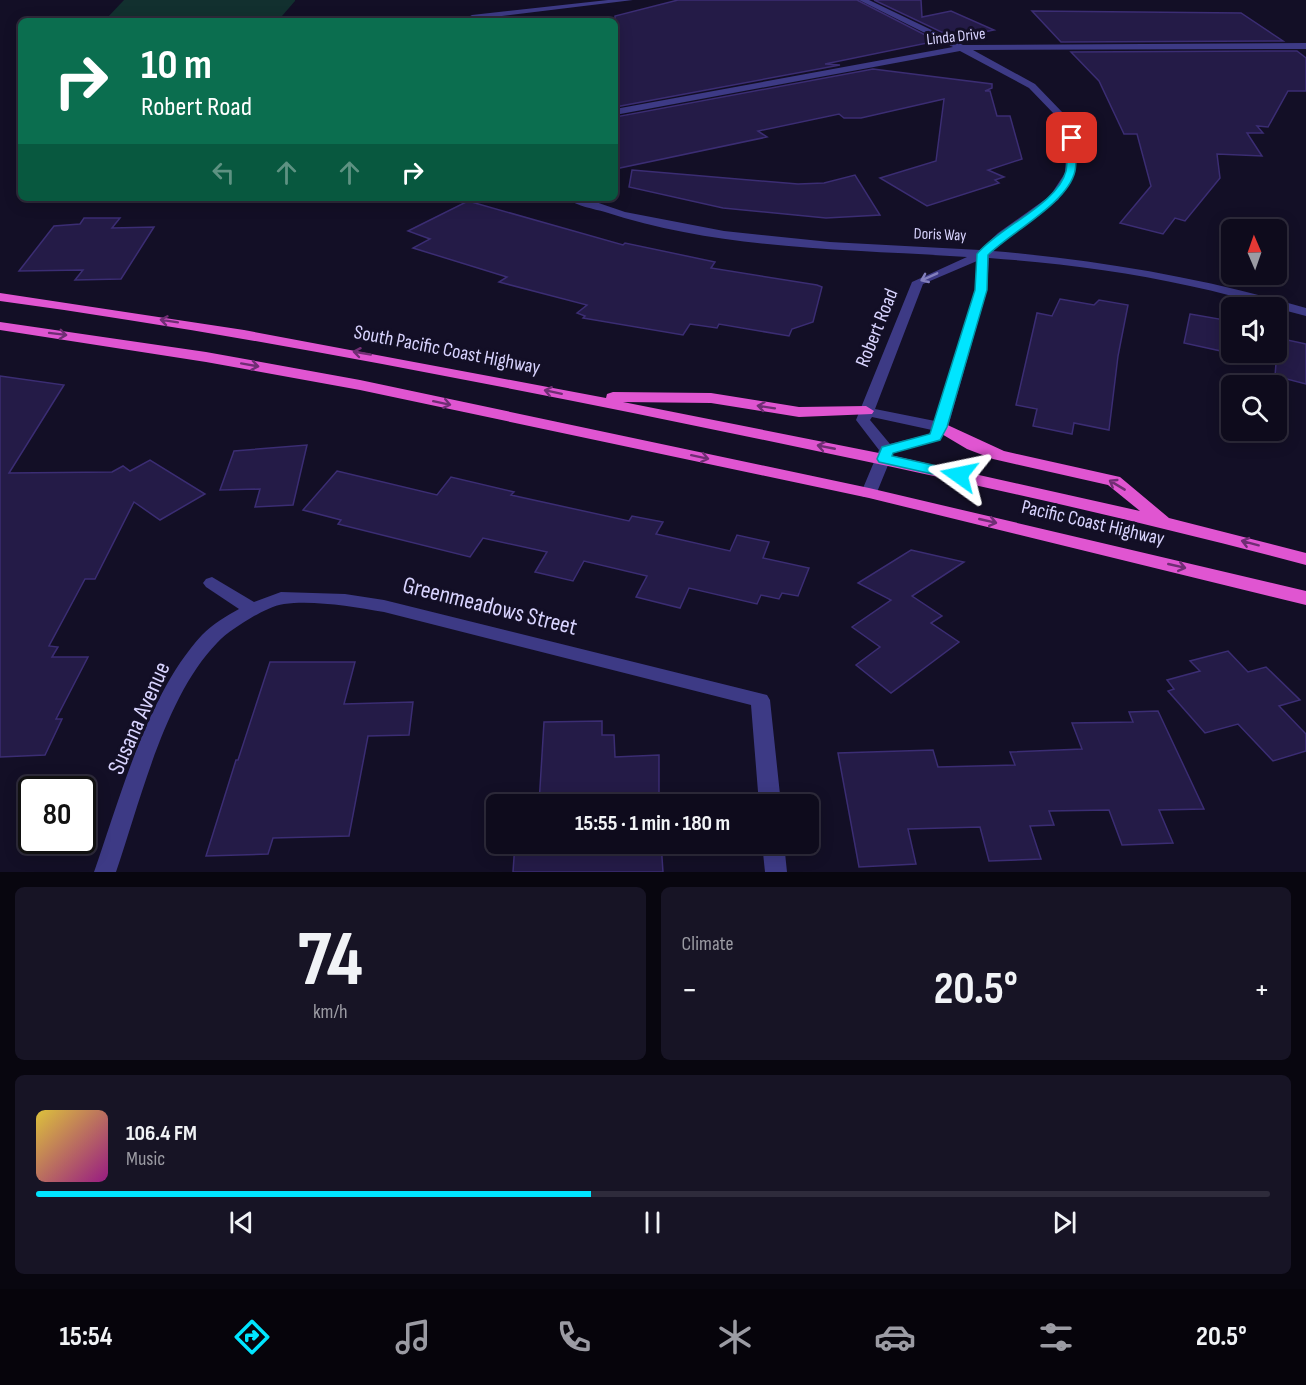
<!DOCTYPE html>
<html lang="en">
<head>
<meta charset="utf-8">
<style>
	:root { --surface:#0e0b1c; --page:#171425; --text:#f1f3f6; --muted:#9b9ba3; --line:#2e2b3b; --accent:#00e5ff }
	body { margin:0; font-family:"Sofia Sans Condensed",sans-serif; background:var(--page); color:var(--text); height:100vh; display:flex; flex-direction:column; font-size:22px; white-space:nowrap }
	* { box-sizing:border-box; margin:0 }
	p { font-size:20px; color:var(--muted) }
	.icon { flex:none; width:33px; height:33px; fill:none; stroke:currentColor; stroke-width:2; stroke-linecap:round; stroke-linejoin:round }
	.map { position:relative; height:872px; overflow:hidden }
	.drawer { display:flex; flex-direction:column; gap:15px; padding:15px; background:#08060f; flex:1 }
	.drawer>* { flex:none }
	.hud { position:absolute; left:18px; top:18px; width:600px; height:183px; border-radius:9px; box-shadow:0 3px 15px #0003,0 0 0 2px var(--line); background:#0b6e4f; color:#fff; overflow:hidden }
	.needle { width:39px; rotate:358deg }
	.tools { position:absolute; left:1221px; top:219px; display:grid; gap:12px }
	.tools a { display:grid; place-items:center; width:66px; height:66px; border-radius:9px; background:var(--surface); box-shadow:0 3px 15px #0003,0 0 0 2px var(--line); font-size:30px }
	.speed { position:absolute; left:18px; top:776px; display:flex; gap:12px; font-size:30px; font-weight:700; text-align:center }
	.speed>* { display:grid; place-content:center; width:78px; height:78px; border-radius:50%; background:var(--surface); box-shadow:0 3px 15px #0003,0 0 0 2px var(--line); line-height:1 }
	.speed .limit { border:3px solid #111; border-radius:9px; background:#fff; color:#111 }
	.pin { position:absolute; display:grid; place-items:center; width:51px; height:51px; color:#fff; margin:-26px; border-radius:12px; box-shadow:0 3px 9px #0006 }
	.me { position:absolute; width:66px; margin:-33px; rotate:282deg; stroke-linejoin:round; filter:drop-shadow(0 0 4px #0008) }
	.turn { display:flex; align-items:center; gap:21px; height:126px; padding:0 24px; font-size:27px }
	.turn .icon { width:78px; height:78px; stroke-width:2.5 }
	.turn b { display:block; font-size:42px; line-height:51px }
	.lanes { display:flex; align-items:center; height:57px; padding:0 24px; background:#0003; justify-content:center; gap:30px; direction:ltr }
	.lanes .off { opacity:.35 }
	.big { font-size:45px; font-weight:700; line-height:1.1 }
	.drawer .tile { flex:1; display:flex; flex-direction:column; justify-content:center; gap:9px; min-width:0; padding:0 21px; border-radius:9px; background:var(--page) }
	.drawer .dial { align-items:center; gap:0 }
	.dial b { font-size:78px; line-height:1 }
	.song { display:flex; align-items:center; gap:18px }
	.cover { width:72px; height:72px; border-radius:9px; background:linear-gradient(135deg,hsl(50 70% 55%),hsl(310 70% 35%)) }
	.played { height:6px; border-radius:3px; background:linear-gradient(90deg,var(--accent) 45%,var(--line) 45%) }
	.keys { display:flex; justify-content:space-around; direction:ltr }
	.heat { display:flex; justify-content:space-between; align-items:center; font-size:33px; direction:ltr }
	.drawer .tiles { flex:1; display:grid; gap:15px; grid-template-columns:1fr 1fr }
	.tile:last-child { grid-column:span 2 }
	.trip { position:absolute; left:486px; top:794px; width:333px; height:60px; border-radius:9px; background:var(--surface); box-shadow:0 3px 15px #0003,0 0 0 2px var(--line); font-weight:700; line-height:60px; text-align:center }
	.dock { display:flex; height:96px; justify-content:space-around; align-items:center; background:#06040b; color:var(--muted) }
	.dock .icon { width:42px; height:42px }
	.dock .active { color:var(--accent) }
	.dock b { font-size:27px; color:var(--text) }
	.map>svg:first-child { display:block }
	.green { fill:#12302f }
	.building { fill:#241b47; stroke:#3b2d73; stroke-width:1.5 }
	.lines { fill:none; stroke-linecap:round; stroke-linejoin:round }
	.minor { fill:#3d3a85; fill-rule:evenodd }
	.trunk { fill:#e055d1; fill-rule:evenodd }
	.oneway { stroke:#837fbc }
	.oneway2 { stroke:#6f2e73 }
	.route { fill:#00e5ff; stroke:#0095a6; stroke-width:1.5 }
	.labels { text-anchor:middle; dominant-baseline:central; stroke-width:6; stroke-linejoin:round; paint-order:stroke }
	.far-street-label { font-size:16px; fill:#d9d4ff; stroke:#130f26 }
	.street-label { font-size:20px; fill:#d9d4ff; stroke:#130f26 }
	.near-street-label { font-size:24px; fill:#d9d4ff; stroke:#130f26 }
</style>
</head>
<body>
<div class="map">
<svg width="1306" height="872" viewBox="0 0 1306 872">
	<rect width="100%" height="100%" fill="#130f26"/>
	<path class="green" d="M124,0H295V1L282,16L261,20L119,21L107,18Z"/>
	<g class="building">
		<path d="M678,0H857L937,41L825,64L840,65L615,107V16Z"/>
		<path d="M874,0H921L922,17L951,11L994,30L954,38Z"/>
		<path d="M1032,11L1241,13L1283,41L1061,42Z"/>
		<path d="M1297,51L1306,58V91H1288L1268,127L1257,126L1263,133H1247L1262,156L1217,154L1220,178L1185,221L1175,218L1163,234L1120,223L1151,186L1137,134H1124L1099,81L1071,52Z"/>
		<path d="M873,69L992,84V88L985,91H990L997,116H1010L1022,159L988,170L1004,177L995,180L999,183L927,206L880,178L936,161L944,99L861,118H844L839,114L758,131L767,137L615,169V117Z"/>
		<path d="M632,170L798,184L824,183L855,175L880,215L826,218L723,208L629,187Z"/>
		<path d="M468,201L623,245L625,243L715,262L711,268L817,285L822,287L813,322L792,329L789,336L719,324L717,328L690,324L683,335L583,318L585,316L577,313L587,305L499,282L507,277L413,248L430,239L408,231Z"/>
		<path d="M84,218H120L112,228L154,227L121,279L75,280L83,270L19,271L54,226L80,224Z"/>
		<path d="M1060,299L1094,305L1099,300L1128,305L1118,356L1109,430L1074,423L1072,434L1033,426L1037,409L1016,405L1037,313L1052,316Z"/>
		<path d="M1190,314L1225,320L1221,351L1184,343Z"/>
		<path d="M1278,338L1306,344V384L1275,376Z"/>
		<path d="M0,376L64,385L9,473L112,472L123,466L130,471L150,460L205,494L160,520L134,502L95,579H85L49,646L58,647L52,657H88L56,719H62L45,755L0,757Z"/>
		<path d="M307,445L293,505L255,507L260,489L220,490L234,451Z"/>
		<path d="M337,471L437,495L451,477L514,492L511,495L629,521L632,516L663,522L656,534L730,551L737,535L769,542L763,558L809,568L798,596L782,593L779,599L761,595L757,604L689,588L680,608L636,597L647,576L584,561L573,581L535,572L547,552L483,538L470,557L338,524L341,520L303,510Z"/>
		<path d="M911,550L964,562L912,596L942,616L931,623L959,642L891,693L856,665L880,647L852,627L891,600L858,583Z"/>
		<path d="M1228,651L1248,672L1266,667L1300,700L1279,706L1306,734V751L1273,761L1238,724L1205,733L1168,691L1174,689L1167,680L1200,671L1190,661Z"/>
		<path d="M270,662H355L344,704L413,702L409,735L368,736L349,836L273,838L268,854L206,856L236,760H238Z"/>
		<path d="M1158,711L1204,809L1159,810L1173,843L1122,845L1109,810L1049,811L1054,825L1030,826L1041,859L989,861L980,827L908,829L916,864L859,867L838,753L933,750L938,767L1015,765L1010,752L1082,749L1072,723L1133,722L1129,712Z"/>
		<path d="M602,721V735H614L615,757L659,755V804H539L544,722Z"/>
		<path d="M515,843H661L663,872H513Z"/>
	</g>
	<g class="lines">
		<g class="minor">
			<path d="M608,0H633L461,21L472,15Z"/>
			<path d="M859,0H869L963,45L1306,43V49L973,50L1035,84L1063,113L1077,138L1075,173L1058,200L1006,237L993,251C1099,260 1204,278 1306,308V316C1267,306 1229,294 1190,286C1124,271 1056,263 989,258L987,290L948,427L940,440L893,453L875,497H863L861,493L879,450L856,420L912,282L967,257C847,249 721,250 605,212C594,209 576,206 567,198H584L625,212L724,231L830,242L980,250L998,233L1050,196L1065,173L1067,138L1056,116L1029,88L960,51L615,115V109L953,47ZM977,261L975,290L935,421L875,409L923,284ZM872,417L932,430L929,434L890,444L870,420Z"/>
			<path d="M212,577L254,602L281,592L345,594L384,600L767,695L770,700L781,804H759L751,705L384,612C353,607 315,600 284,604C274,605 262,612 254,616C241,624 227,632 217,643C165,696 140,802 116,872H94C120,798 148,693 202,635C213,624 226,616 239,609L206,587L203,583L206,579Z"/>
			<path d="M762,843H784L787,872H765Z"/>
		</g>
		<g class="trunk">
			<path d="M0,293L244,330L606,398L607,394L613,392L711,393L799,407L866,406L874,411L872,414L799,417L711,403L623,402L894,456L1140,511L1108,485L993,459L967,449L935,430L933,427L941,422L1004,451L1120,477L1169,518L1306,553V565C1084,506 859,459 633,413C423,371 213,330 0,301Z"/>
			<path d="M0,322L206,352L360,380L869,488L1306,591V605L869,498L360,390L206,362L0,330Z"/>
		</g>
	</g>
	<defs><path id="oneway-shaft" d="M-6 0H5M1.5-3L5.5 0L1.5 3" fill="none" stroke-width="1.6" stroke-linecap="round" stroke-linejoin="round" transform="scale(1.5)"/></defs>
	<use class="oneway" href="#oneway-shaft" transform="translate(929 277) rotate(156)"/>
	<g class="oneway2">
		<use href="#oneway-shaft" transform="translate(169 321) rotate(-171)"/>
		<use href="#oneway-shaft" transform="translate(58 334) rotate(7)"/>
		<use href="#oneway-shaft" transform="translate(362 353) rotate(-170)"/>
		<use href="#oneway-shaft" transform="translate(250 365) rotate(10)"/>
		<use href="#oneway-shaft" transform="translate(553 392) rotate(-168)"/>
		<use href="#oneway-shaft" transform="translate(442 403) rotate(12)"/>
		<use href="#oneway-shaft" transform="translate(766 407) rotate(-171)"/>
		<use href="#oneway-shaft" transform="translate(826 447) rotate(-169)"/>
		<use href="#oneway-shaft" transform="translate(700 457) rotate(12)"/>
		<use href="#oneway-shaft" transform="translate(1117 485) rotate(-149)"/>
		<use href="#oneway-shaft" transform="translate(988 521) rotate(13)"/>
		<use href="#oneway-shaft" transform="translate(1250 543) rotate(-165)"/>
		<use href="#oneway-shaft" transform="translate(1177 566) rotate(13)"/>
	</g>
	<path class="route" d="M1072,135L1076,138C1076,149 1077,161 1075,171C1068,203 1011,232 988,255L987,290L947,427L940,440L893,453L892,456L964,472L966,475L959,480L879,462L877,459L882,447L930,434L975,290L977,254C999,227 1058,204 1066,171C1068,161 1067,149 1067,138Z"/>
	<g class="labels">
		<g class="far-street-label">
			<text transform="translate(956 37) rotate(-6)">Linda Drive</text>
			<text transform="translate(940 235) rotate(2)">Doris Way</text>
		</g>
		<g class="street-label">
			<text transform="translate(877 328) rotate(-68)">Robert Road</text>
			<text transform="translate(447 350) rotate(11)">South Pacific Coast Highway</text>
			<text transform="translate(1093 523) rotate(13)">Pacific Coast Highway</text>
		</g>
		<g class="near-street-label">
			<text transform="translate(490 606) rotate(14)">Greenmeadows Street</text>
			<text transform="translate(139 718) rotate(-66)">Susana Avenue</text>
		</g>
	</g>
</svg>
<div class="tools">
<a><svg class="needle" viewBox="-14 -14 28 28"><path d="M0-13l5 13h-10z" fill="#e53935"/><path d="M0 13l5-13h-10z" fill="#9b9ba3"/></svg></a>
<a><svg class="icon" aria-label="sound" viewBox="0 0 24 24"><path d="M4 9h4l5-4v14l-5-4H4zM17 9q2 3 0 6"/></svg></a>
<a><svg class="icon" aria-label="search" viewBox="0 0 24 24"><circle cx="10" cy="10" r="6"/><path d="M15 15l6 6"/></svg></a>
</div>
<div class="speed"><div class="limit">80</div></div>
<div class="pin" style="left:1072px;top:138px;background:#d93025"><svg class="icon" aria-label="arrive" viewBox="0 0 24 24"><path d="M6 21V4h12l-3 4 3 4H6"/></svg></div>
<svg class="me" style="left:959px;top:475px" viewBox="-20 -20 40 40"><path d="M0-17L14 15 0 8-14 15z" fill="#00e5ff" stroke="#fff" stroke-width="4"/></svg>
<div class="trip">15:55 · 1 min · 180 m</div>
<div class="hud">
<div class="turn"><svg class="icon" aria-label="right" viewBox="0 0 24 24"><path d="M7 20v-9h11M14 6l5 5-5 5"/></svg><div><b>10 m</b>Robert Road</div></div>
<div class="lanes"><svg class="icon off" aria-label="left" viewBox="0 0 24 24"><path d="M17 20v-9H6M10 6l-5 5 5 5"/></svg><svg class="icon off" aria-label="ahead" viewBox="0 0 24 24"><path d="M12 20V5M6 11l6-6 6 6"/></svg><svg class="icon off" aria-label="ahead" viewBox="0 0 24 24"><path d="M12 20V5M6 11l6-6 6 6"/></svg><svg class="icon" aria-label="right" viewBox="0 0 24 24"><path d="M7 20v-9h11M14 6l5 5-5 5"/></svg></div>
</div>
</div>
<section class="drawer">
<div class="tiles">
<div class="tile dial"><b>74</b><p>km/h</p></div>
<div class="tile"><p>Climate</p>
<div class="heat"><a>−</a><b class="big">20.5°</b><a>+</a></div>
</div>
<div class="tile">
<div class="song"><i class="cover"></i><div><b>106.4 FM</b><p>Music</p></div></div>
<div class="played"></div>
<div class="keys"><svg class="icon" aria-label="previous" viewBox="0 0 24 24"><path d="M18 5L8 12l10 7zM5 5v14"/></svg><svg class="icon" aria-label="pause" viewBox="0 0 24 24"><path d="M8 5v14M16 5v14"/></svg><svg class="icon" aria-label="next" viewBox="0 0 24 24"><path d="M6 5l10 7-10 7zM19 5v14"/></svg></div>
</div>
</div>
</section>
<nav class="dock">
<b>15:54</b>
<svg class="icon active" aria-label="directions" viewBox="0 0 24 24"><path d="M12 3l9 9-9 9-9-9zM9 14v-3h6M13 9l2 2-2 2"/></svg>
<svg class="icon" aria-label="music" viewBox="0 0 24 24"><path d="M9 18V5l10-2v13"/><circle cx="6" cy="18" r="3"/><circle cx="16" cy="16" r="3"/></svg>
<svg class="icon" aria-label="phone" viewBox="0 0 24 24"><path d="M5 4h4l2 5-3 2q2 4 5 5l2-3 5 2v4C11 20 4 13 5 4z"/></svg>
<svg class="icon" aria-label="climate" viewBox="0 0 24 24"><path d="M12 3v18M4 7l16 10M4 17L20 7"/></svg>
<svg class="icon" aria-label="car" viewBox="0 0 24 24"><path d="M5 17H2v-5l4-1 3-4h7l3 4 3 1v5h-3M9 17h6M6 11h13"/><circle cx="7" cy="17" r="2"/><circle cx="17" cy="17" r="2"/></svg>
<svg class="icon" aria-label="filters" viewBox="0 0 24 24"><path d="M4 7h16M4 17h16"/><circle cx="9" cy="7" r="2"/><circle cx="15" cy="17" r="2"/></svg>
<b>20.5°</b>
</nav>
</body>
</html>
